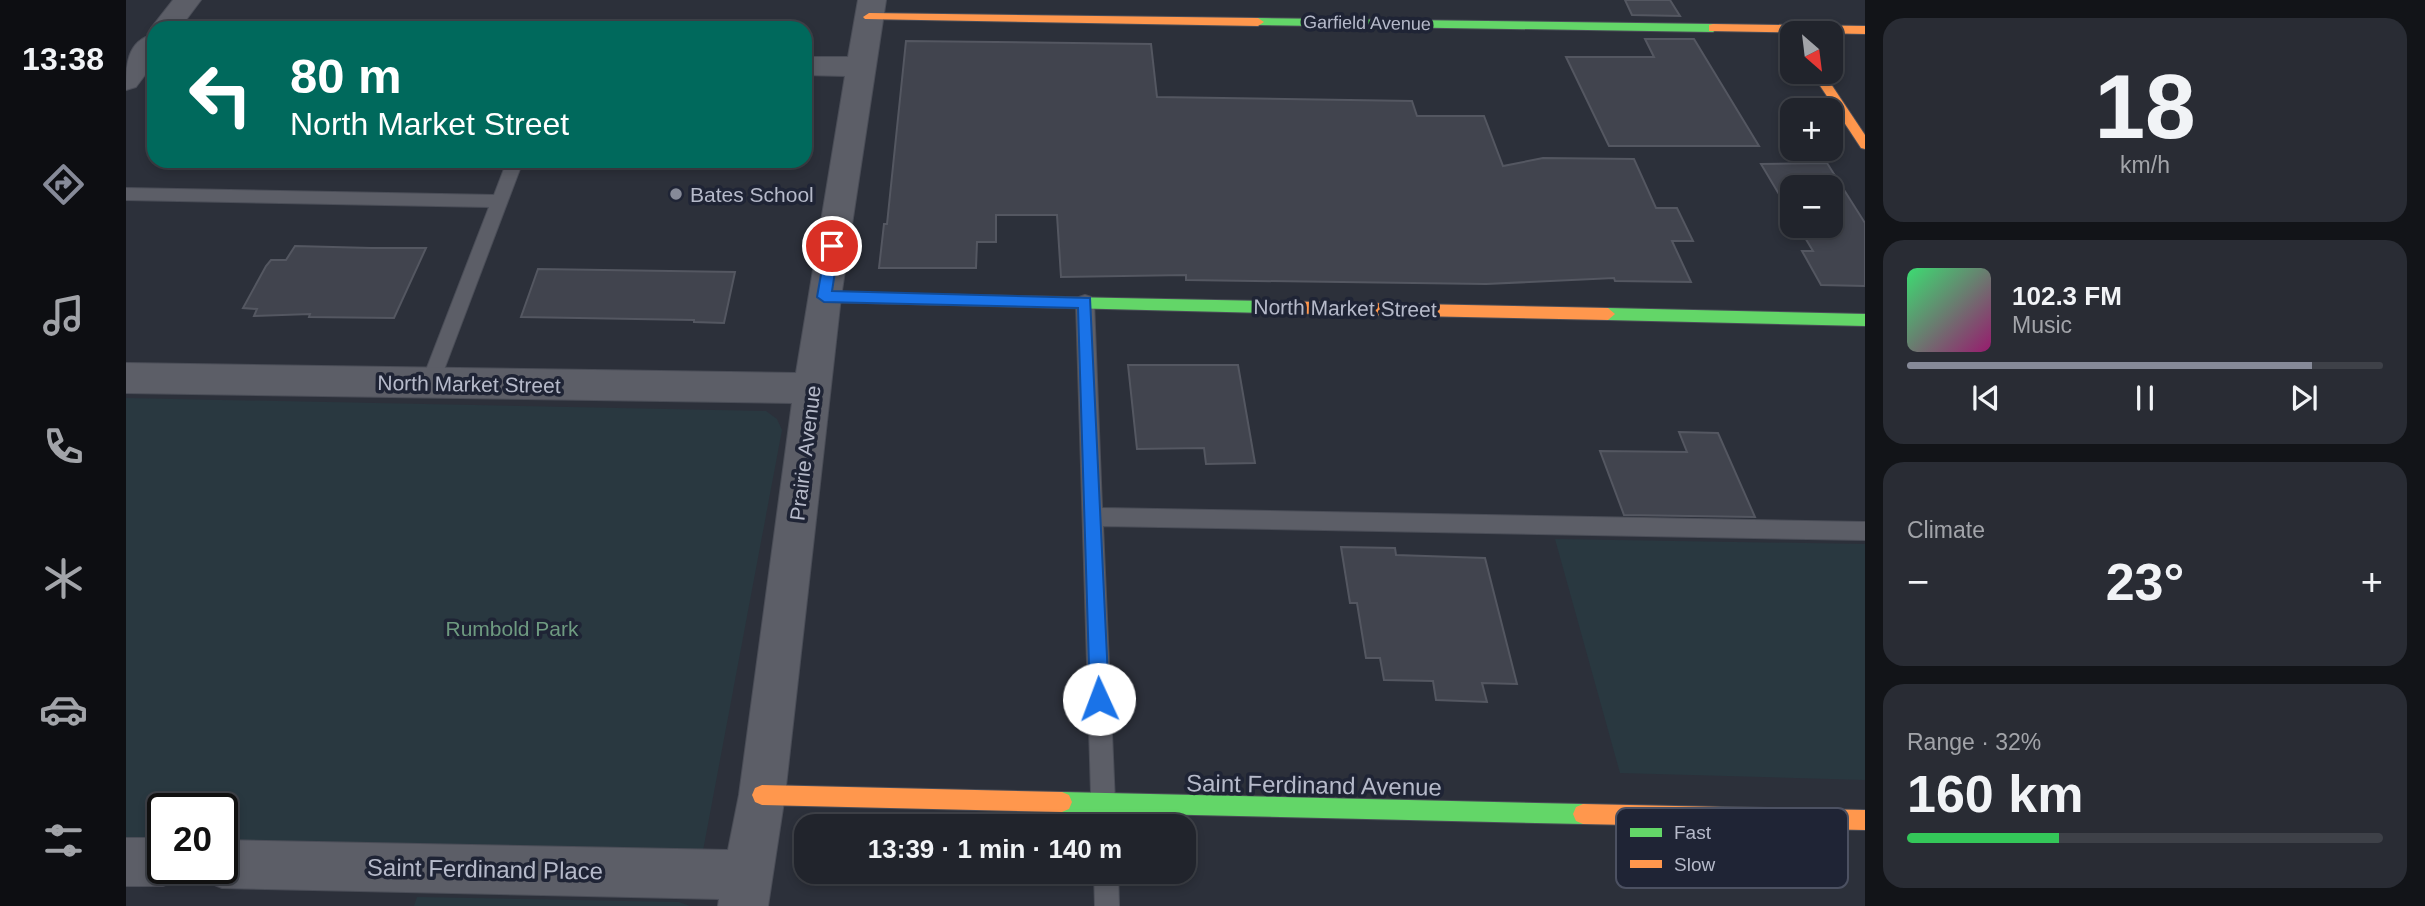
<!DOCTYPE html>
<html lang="en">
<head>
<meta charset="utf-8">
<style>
	:root { --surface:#21242c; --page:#292c34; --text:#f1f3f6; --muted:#a2a4a9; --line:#3e4148; --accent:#868a98 }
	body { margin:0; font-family:Helvetica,sans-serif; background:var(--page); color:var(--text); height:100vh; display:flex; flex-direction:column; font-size:26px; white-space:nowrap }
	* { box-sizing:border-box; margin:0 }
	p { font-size:23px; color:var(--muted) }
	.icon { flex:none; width:38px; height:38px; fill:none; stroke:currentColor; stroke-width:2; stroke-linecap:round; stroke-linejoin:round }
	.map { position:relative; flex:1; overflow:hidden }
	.side { display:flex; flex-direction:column; gap:18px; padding:18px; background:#121418; width:560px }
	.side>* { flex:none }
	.guide { position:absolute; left:21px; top:21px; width:665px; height:147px; border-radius:21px; box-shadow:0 4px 10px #0003,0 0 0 2px var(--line); background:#00695c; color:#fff; overflow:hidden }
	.needle { width:46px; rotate:152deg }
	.fabs { position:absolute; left:1654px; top:21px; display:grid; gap:14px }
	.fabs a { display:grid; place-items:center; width:63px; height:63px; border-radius:14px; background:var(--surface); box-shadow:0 4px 10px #0003,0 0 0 2px var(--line); font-size:35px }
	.speed { position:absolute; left:21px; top:793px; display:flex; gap:14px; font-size:35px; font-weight:700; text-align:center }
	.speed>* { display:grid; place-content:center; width:91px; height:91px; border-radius:50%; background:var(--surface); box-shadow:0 4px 10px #0003,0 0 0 2px var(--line); line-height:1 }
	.speed .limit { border:4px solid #111; border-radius:10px; background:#fff; color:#111 }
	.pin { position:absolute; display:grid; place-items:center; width:60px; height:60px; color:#fff; margin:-30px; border:4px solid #fff; border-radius:50%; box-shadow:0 2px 7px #0007 }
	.me { position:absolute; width:77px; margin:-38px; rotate:358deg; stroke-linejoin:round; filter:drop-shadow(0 0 5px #0008) }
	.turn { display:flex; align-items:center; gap:24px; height:147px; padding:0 28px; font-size:32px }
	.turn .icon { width:91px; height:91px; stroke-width:2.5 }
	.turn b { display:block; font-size:49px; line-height:60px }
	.big { font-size:52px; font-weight:700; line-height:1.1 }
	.side .tile { flex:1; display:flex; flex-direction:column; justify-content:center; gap:10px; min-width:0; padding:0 24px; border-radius:21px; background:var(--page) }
	.side .dial { align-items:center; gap:0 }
	.dial b { font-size:91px; line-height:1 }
	.song { display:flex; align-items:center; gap:21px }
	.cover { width:84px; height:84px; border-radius:10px; background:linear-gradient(135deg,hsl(140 70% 55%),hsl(320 70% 35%)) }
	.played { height:7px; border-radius:4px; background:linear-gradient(90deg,var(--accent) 85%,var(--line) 85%) }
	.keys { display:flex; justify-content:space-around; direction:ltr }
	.heat { display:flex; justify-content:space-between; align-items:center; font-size:38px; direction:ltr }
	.charge { height:10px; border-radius:5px; background:linear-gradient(90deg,#34c759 32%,var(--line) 0) }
	.trip { position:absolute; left:668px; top:814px; width:402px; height:70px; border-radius:21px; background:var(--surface); box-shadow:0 4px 10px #0003,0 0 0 2px var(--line); font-weight:700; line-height:70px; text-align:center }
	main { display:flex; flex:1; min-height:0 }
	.tabs { display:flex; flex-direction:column; width:126px; justify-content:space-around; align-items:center; background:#0d0e12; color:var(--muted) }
	.tabs .icon { width:49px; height:49px }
	.tabs .current { color:var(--accent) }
	.tabs b { font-size:32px; color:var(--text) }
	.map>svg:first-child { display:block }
	.green { fill:#293840 }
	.building { fill:#41444e; stroke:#545761; stroke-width:2 }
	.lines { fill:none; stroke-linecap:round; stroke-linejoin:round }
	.lane-casing { stroke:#4a4d57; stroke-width:2 }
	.street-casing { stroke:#4a4d57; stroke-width:2 }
	.fast-casing { stroke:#4a4d57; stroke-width:2 }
	.slow-casing { stroke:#4a4d57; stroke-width:2 }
	.lane { fill:#5c5e67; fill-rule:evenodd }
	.street { fill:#5c5e67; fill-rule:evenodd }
	.fast { fill:#63d668; fill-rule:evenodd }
	.slow { fill:#ff974d; fill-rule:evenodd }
	.route { fill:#1a73e8; stroke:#114b97; stroke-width:2 }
	.poi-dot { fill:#868a98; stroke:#1f2435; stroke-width:2.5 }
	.labels { text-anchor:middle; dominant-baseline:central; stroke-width:7; stroke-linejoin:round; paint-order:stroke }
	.far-street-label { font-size:18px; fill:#b6baca; stroke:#1f2435 }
	.poi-label { font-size:21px; fill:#b6baca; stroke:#1f2435; text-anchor:start }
	.street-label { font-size:21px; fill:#b6baca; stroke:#1f2435 }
	.park-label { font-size:21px; fill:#6e9a80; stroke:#1f2435 }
	.near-street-label { font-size:24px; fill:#b6baca; stroke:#1f2435 }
	.key { fill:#1f2435; stroke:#4c5162; stroke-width:2 }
	.key-label { font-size:19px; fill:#b6baca }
</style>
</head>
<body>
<main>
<nav class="tabs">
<b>13:38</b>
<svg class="icon current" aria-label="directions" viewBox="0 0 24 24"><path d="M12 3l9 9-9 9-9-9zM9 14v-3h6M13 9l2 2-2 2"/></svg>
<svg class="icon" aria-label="music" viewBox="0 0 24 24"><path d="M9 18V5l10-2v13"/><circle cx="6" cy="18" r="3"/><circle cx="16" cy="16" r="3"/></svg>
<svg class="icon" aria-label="phone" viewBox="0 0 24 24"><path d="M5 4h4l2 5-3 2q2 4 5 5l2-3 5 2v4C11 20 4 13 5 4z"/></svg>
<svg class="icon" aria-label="climate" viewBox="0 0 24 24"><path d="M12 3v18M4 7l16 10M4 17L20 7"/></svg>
<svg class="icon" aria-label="car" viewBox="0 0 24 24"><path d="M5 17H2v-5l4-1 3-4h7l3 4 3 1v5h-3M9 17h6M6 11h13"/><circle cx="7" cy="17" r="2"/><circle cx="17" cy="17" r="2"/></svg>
<svg class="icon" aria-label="filters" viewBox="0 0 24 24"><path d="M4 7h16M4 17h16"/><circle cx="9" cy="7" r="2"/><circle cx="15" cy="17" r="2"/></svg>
</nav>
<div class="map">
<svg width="1739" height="906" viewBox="0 0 1739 906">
	<rect width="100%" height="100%" fill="#2c303a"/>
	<g class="green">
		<path d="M0,398L640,411L651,419L656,430L576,856L96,843V808H37V841L0,840Z"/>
		<path d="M1429,539L1739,544V780L1494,773Z"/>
		<path d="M291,897L553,902L564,906H288Z"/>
	</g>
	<g class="building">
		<path d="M1499,0H1544L1554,16L1506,15Z"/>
		<path d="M1519,39H1568L1633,146H1483L1440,57H1528Z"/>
		<path d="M780,41L1025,44L1031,97L1286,101L1291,116H1358L1377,166L1417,158L1508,159L1530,208H1551L1567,241H1546L1565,282L1489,281L1488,278L1360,284L1060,280V275L935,277L931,215H870V242H851L850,268H753L758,224H761Z"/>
		<path d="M1701,163L1739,223V286L1695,285L1676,251H1687L1672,226H1704V187H1666V216L1635,164Z"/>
		<path d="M169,246L245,248H300L268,318L183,317L184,314L128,316L131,309L117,308L140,266L145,260H160Z"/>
		<path d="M412,269L609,272L598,323L568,322V320L395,317Z"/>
		<path d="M1002,365H1112L1129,463L1080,464L1078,448L1011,449Z"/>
		<path d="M1553,432L1592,433L1629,517L1498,515L1474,451L1561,452Z"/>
		<path d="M1215,547L1269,548L1270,555L1359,558L1391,684L1356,683L1361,702L1310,700L1307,681L1258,680L1254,658H1240L1231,603H1224Z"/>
	</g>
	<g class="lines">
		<g class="lane-casing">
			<g id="lane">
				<path d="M381,161H397L313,383L311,388L304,391L297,388L295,383L363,207L0,200V188L368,195Z"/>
				<path d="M959,295L965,297L968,302L976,508L1739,522V540L977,526L990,826H966L950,302L953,297Z"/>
				<path d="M968,872H992L993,906H969Z"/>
			</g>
		</g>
		<g class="street-casing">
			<g id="street">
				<path d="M47,0H75L54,28H28V33L25,28Z"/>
				<path d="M732,0H760L715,297L659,795L642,906H592L593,899L96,888L79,881L73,868H96V840L602,850L613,795L666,403L0,393V363L670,373L719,76L679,75V57H722Z"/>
				<path d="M28,34V63L10,87L0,90C0,66 0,41 28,34Z"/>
				<path d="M0,838H37V868H59L54,879L37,886H0Z"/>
			</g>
		</g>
		<g class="fast-casing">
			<g id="fast">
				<path d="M1132,18L1587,24L1593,28L1587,32L1128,25V19Z"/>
				<path d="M698,292L1140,301L1147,307L1140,313L698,302L691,297Z"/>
				<path d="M1482,308L1739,314V326L1482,320L1475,314Z"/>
				<path d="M936,792L1457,804L1464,807L1467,814L1464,821L1457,824L936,812L929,809L926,802L929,795Z"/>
			</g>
		</g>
		<g class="slow-casing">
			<g id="slow">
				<path d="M743,13L1132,18L1138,22L1132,26L739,19L737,17Z"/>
				<path d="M1587,24L1739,26V34L1583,31V25Z"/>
				<path d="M1685,72H1697L1739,135V149L1735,148Z"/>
				<path d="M1140,301L1482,308L1489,314L1482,320L1140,313L1133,307Z"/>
				<path d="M636,785L936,792L943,795L946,802L943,809L936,812L636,805L629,802L626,795L629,788Z"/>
				<path d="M1457,804L1739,810V830L1457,824L1450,821L1447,814L1450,807Z"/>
			</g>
		</g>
		<use href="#lane" class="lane"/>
		<use href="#street" class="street"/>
		<use href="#fast" class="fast"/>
		<use href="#slow" class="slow"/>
	</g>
	<path class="route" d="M706,241L713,246L706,291L964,298L983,699L980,705L973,708L967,705L964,699L952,308L698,302L691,297L700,246Z"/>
	<circle class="poi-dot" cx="550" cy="194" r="7"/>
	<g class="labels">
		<g class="far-street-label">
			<text transform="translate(1241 23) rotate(1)">Garfield Avenue</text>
		</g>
		<g class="poi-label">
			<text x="564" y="194">Bates School</text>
		</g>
		<g class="street-label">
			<text transform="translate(1219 308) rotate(1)">North Market Street</text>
			<text transform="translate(343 384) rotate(1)">North Market Street</text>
			<text transform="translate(679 453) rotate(-83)">Prairie Avenue</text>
		</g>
		<g class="park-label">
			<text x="386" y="628">Rumbold Park</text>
		</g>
		<g class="near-street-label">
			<text transform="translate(1188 785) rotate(1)">Saint Ferdinand Avenue</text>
			<text transform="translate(359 869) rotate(1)">Saint Ferdinand Place</text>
		</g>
	</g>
	<rect x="1490" y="808" width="232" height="80" rx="10" class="key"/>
	<rect x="1504" y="828" width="32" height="9" fill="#63d668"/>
	<rect x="1504" y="860" width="32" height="8" fill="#ff974d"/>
	<g class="key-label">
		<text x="1548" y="839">Fast</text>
		<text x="1548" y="871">Slow</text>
	</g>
</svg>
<div class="fabs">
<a><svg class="needle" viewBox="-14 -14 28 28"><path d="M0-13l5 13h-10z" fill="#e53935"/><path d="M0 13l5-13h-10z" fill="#a2a4a9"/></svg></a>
<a>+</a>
<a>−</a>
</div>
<div class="speed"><div class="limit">20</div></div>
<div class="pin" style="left:706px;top:246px;background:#d93025"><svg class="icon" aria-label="arrive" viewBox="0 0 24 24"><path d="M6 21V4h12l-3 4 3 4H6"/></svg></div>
<svg class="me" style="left:973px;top:699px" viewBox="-20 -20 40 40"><circle r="19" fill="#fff"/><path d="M0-13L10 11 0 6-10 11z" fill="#1a73e8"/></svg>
<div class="trip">13:39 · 1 min · 140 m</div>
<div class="guide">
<div class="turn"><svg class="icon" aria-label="left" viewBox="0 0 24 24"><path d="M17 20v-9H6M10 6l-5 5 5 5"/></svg><div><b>80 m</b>North Market Street</div></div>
</div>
</div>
<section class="side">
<div class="tile dial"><b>18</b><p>km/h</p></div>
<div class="tile">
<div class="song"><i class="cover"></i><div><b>102.3 FM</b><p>Music</p></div></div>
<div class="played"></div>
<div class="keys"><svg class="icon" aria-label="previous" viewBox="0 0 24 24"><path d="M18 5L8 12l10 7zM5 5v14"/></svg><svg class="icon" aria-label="pause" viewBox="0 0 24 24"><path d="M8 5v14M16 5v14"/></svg><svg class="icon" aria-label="next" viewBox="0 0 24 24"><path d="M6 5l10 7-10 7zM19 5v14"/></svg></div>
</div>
<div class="tile"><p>Climate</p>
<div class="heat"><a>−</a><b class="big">23°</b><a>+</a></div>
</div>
<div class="tile"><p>Range · 32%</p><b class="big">160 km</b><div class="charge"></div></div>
</section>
</main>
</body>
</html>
